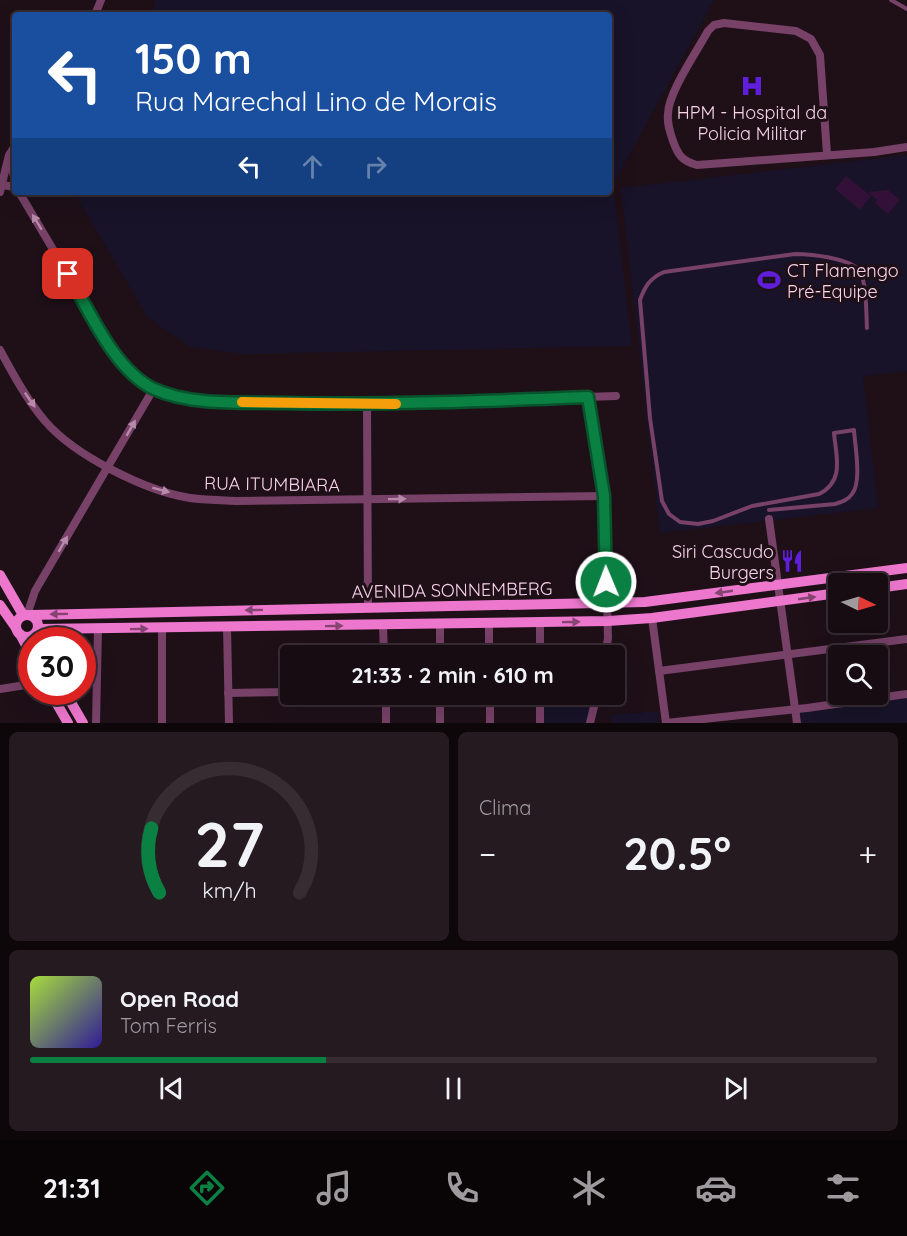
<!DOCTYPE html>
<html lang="pt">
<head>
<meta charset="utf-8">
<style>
	:root { --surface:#170c12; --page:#241a20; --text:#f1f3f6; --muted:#9e9b9f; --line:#362c32; --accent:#0b8043 }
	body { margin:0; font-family:Quicksand,sans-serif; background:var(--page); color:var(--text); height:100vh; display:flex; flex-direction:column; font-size:22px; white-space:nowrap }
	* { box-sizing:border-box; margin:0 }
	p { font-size:20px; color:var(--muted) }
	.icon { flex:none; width:33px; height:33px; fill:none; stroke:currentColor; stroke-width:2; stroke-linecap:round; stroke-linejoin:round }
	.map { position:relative; height:723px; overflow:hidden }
	.panel { display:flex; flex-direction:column; gap:9px; padding:9px; background:#0d070a; flex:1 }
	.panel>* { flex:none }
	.top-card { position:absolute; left:12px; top:12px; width:600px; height:183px; border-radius:6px; box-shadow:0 6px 24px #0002,0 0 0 2px var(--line); background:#1a4fa0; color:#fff; overflow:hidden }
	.needle { width:39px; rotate:95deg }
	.tools { position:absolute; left:828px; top:573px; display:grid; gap:12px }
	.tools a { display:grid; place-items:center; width:60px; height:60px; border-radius:6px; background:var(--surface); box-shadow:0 6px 24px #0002,0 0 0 2px var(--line); font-size:30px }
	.speed { position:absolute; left:18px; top:627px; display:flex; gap:12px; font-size:30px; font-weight:700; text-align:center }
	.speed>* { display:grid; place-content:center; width:78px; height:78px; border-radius:50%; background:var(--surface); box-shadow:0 6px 24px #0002,0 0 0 2px var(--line); line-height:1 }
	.speed .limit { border:9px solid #d22; background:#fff; color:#111 }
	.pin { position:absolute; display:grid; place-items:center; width:51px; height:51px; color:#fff; margin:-26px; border-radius:12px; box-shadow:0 3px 9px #0006 }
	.me { position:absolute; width:66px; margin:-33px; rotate:359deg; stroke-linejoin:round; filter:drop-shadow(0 0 4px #0008) }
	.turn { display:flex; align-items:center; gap:21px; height:126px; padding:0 24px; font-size:27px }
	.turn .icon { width:78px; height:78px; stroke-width:2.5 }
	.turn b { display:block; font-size:42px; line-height:51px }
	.lanes { display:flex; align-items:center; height:57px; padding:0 24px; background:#0003; justify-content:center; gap:30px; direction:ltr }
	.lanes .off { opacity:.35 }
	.big { font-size:45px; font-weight:800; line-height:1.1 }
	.panel .tile { flex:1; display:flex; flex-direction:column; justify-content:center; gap:9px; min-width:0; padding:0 21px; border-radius:9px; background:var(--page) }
	.panel .dial { align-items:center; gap:0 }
	.dial svg { height:156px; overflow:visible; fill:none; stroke:var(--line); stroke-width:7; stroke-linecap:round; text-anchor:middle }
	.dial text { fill:var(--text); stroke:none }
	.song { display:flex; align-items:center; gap:18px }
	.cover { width:72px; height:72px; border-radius:9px; background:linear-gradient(135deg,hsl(80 70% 55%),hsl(250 70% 35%)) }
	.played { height:6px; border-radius:3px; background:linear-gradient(90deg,var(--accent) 35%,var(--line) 35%) }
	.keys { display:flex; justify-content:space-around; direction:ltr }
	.heat { display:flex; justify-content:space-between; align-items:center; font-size:33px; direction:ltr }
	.panel .tiles { flex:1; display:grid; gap:9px; grid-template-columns:1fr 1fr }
	.tile:last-child { grid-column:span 2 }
	.trip { position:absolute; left:280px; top:645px; width:345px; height:60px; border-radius:6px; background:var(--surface); box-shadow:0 6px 24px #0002,0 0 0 2px var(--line); font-weight:800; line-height:60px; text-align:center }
	.tabs { display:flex; height:96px; justify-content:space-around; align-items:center; background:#090507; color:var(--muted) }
	.tabs .icon { width:42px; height:42px }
	.tabs .selected { color:var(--accent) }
	.tabs b { font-size:27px; color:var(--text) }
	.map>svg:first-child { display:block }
	.green { fill:#181328 }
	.water { fill:#331038 }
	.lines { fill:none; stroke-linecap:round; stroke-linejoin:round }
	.lane { stroke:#774168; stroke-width:4 }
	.street { stroke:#774168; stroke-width:8 }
	.secondary { stroke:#ec77cd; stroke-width:10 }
	.oneway { fill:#b88aaa }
	.oneway2 { fill:#864472 }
	.route-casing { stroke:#07532c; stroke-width:15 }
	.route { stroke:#0b8043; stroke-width:10 }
	.slow { stroke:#f59e0b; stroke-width:10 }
	.labels { text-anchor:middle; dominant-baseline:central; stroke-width:6; stroke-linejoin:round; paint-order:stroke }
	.poi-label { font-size:18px; fill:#f9d3ec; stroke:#1f1018 }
	.street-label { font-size:18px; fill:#f9d3ec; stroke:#1f1018 }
</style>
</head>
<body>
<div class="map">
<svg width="907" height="723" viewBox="0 0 907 723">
	<rect width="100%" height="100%" fill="#1f1018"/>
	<g class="green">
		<path d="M156,0H714L613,185L632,346L242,354L191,347L148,318L74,192H609V15H150Z"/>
		<path d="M907,155V371L863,376L878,508L660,533L621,188Z"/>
		<path d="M540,695H597L590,723H540Z"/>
		<path d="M907,697V723H801L800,712Z"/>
		<path d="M658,711L659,723H612L611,715Z"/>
	</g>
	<g class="water">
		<path d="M846,176L871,196L860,210L835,189Z"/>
		<path d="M888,190L900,200L888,214L875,203L877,200L868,192Z"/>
	</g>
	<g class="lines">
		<g class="lane">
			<path d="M891,0L907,9"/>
			<path d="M769,510L835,504C842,502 848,500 852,494C862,482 855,446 854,430L834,433C836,456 845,481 819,494L752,506L713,521L698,524L680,522L669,514L662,501L650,418L640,300C645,286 650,278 664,272L795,254C809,254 853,258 860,272C867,284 866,313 867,328"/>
		</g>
		<g class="street">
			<path d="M95,15L101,0"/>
			<path d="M827,154L820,55L811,39L796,31L724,23L714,25L708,31C697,51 668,93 668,114C667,124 670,132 673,141C678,155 682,161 697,165L874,152L907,147"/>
			<path d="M10,159L15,181"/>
			<path d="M2,185L15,187"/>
			<path d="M0,192L9,155L15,146"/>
			<path d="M19,192L115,354L131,372L154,388L197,401L367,404L616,396"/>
			<path d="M0,350C13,374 27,400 45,421C74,455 145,491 190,498C205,500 221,500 236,501L604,496"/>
			<path d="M588,397L604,496L608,638L605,656"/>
			<path d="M367,404L368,607"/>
			<path d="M769,519L797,723"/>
			<path d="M27,615L35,591L154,388"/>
			<path d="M652,618L666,723"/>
			<path d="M440,624V656"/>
			<path d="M489,624V656"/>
			<path d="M383,625L384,656"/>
			<path d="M227,627L229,723"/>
			<path d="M540,656V623"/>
			<path d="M659,671L907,639"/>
			<path d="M0,689L32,684"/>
			<path d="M228,693L291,692"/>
			<path d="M386,694V723"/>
			<path d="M440,694V723"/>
			<path d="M490,694V723"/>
			<path d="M96,723L98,629"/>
			<path d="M162,723V628"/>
			<path d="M540,723V694"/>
			<path d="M590,723L597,694"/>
			<path d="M666,723L807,708L907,694"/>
		</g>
		<g class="secondary">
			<path d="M0,575L23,615"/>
			<path d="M878,588L907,584"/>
			<path d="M0,605L16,628"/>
			<circle cx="27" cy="626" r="11"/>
			<path d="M31,615L645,602L907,568"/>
			<path d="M39,629L608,621L652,618L838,593"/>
			<path d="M20,634L32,657"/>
			<path d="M50,692L68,723"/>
			<path d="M65,692L83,723"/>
		</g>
	</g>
	<defs><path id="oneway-solid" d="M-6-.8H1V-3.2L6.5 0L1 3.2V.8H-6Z" transform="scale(1.5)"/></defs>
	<g class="oneway">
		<use href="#oneway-solid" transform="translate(37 222) rotate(-121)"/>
		<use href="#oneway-solid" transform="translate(30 400) rotate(55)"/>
		<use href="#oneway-solid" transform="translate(131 428) rotate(-60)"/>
		<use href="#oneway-solid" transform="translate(161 490) rotate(15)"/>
		<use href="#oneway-solid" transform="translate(397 499) rotate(-1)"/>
		<use href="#oneway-solid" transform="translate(63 544) rotate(-60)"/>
	</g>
	<g class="oneway2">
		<use href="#oneway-solid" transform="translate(724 592) rotate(172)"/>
		<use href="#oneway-solid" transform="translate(807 598) rotate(-8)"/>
		<use href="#oneway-solid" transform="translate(254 610) rotate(179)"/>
		<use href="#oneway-solid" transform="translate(59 614) rotate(179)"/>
		<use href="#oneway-solid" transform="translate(571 622) rotate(-1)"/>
		<use href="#oneway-solid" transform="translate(334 626) rotate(-1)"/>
		<use href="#oneway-solid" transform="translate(139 629) rotate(-1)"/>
	</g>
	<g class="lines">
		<g class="route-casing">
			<path id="route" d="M68,274C89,310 114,370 154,389C191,406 243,402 284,403C385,405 487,401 588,397L604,496L606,582"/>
		</g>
		<use href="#route" class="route"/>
		<path class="slow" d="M242,402L396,404"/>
	</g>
	<defs>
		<g id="hospital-bare" transform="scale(1.8)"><path d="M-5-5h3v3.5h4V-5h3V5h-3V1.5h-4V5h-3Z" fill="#5e1eda" stroke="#1f1018" stroke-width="2.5" paint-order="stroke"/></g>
		<g id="stadium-bare" transform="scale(1.8)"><path d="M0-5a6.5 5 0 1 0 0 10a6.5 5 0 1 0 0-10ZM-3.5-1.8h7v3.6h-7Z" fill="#5e1eda" stroke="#1f1018" stroke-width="2.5" paint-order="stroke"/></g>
		<g id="restaurant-bare" transform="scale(1.8)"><path d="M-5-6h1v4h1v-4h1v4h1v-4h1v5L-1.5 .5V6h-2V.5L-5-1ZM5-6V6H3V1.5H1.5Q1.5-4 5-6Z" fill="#5e1eda" stroke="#1f1018" stroke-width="2.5" paint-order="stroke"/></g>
	</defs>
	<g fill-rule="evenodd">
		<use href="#hospital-bare" x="752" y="86"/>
		<use href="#stadium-bare" x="769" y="280"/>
		<use href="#restaurant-bare" x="792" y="561"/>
	</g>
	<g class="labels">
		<g class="poi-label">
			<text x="752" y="112">HPM - Hospital da<tspan x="752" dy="21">Policia Militar</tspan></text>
			<text x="787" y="270" text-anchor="start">CT Flamengo<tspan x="787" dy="21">Pré-Equipe</tspan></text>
			<text x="774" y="551" text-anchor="end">Siri Cascudo<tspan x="774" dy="21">Burgers</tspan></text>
		</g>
		<g class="street-label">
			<text transform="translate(272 484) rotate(1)">RUA ITUMBIARA</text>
			<text transform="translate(452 590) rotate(-1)">AVENIDA SONNEMBERG</text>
		</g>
	</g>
</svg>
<div class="tools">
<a><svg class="needle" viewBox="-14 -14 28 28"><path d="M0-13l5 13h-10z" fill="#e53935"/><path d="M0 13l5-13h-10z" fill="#9e9b9f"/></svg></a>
<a><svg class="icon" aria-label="search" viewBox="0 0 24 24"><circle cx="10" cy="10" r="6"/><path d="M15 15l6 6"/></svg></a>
</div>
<div class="speed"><div class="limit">30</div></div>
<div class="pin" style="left:68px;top:274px;background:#d93025"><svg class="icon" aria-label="arrive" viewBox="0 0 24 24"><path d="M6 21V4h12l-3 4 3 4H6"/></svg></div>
<svg class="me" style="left:606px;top:582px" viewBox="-20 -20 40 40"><circle r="17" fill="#0b8043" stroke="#fff" stroke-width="3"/><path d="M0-11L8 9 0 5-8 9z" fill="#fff"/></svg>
<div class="trip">21:33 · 2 min · 610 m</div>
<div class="top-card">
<div class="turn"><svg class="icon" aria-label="left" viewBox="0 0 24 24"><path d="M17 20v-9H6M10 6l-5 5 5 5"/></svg><div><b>150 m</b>Rua Marechal Lino de Morais</div></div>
<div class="lanes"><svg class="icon" aria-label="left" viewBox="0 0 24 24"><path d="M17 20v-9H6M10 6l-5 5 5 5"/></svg><svg class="icon off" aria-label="ahead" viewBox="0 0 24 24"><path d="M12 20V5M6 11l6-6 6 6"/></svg><svg class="icon off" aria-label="right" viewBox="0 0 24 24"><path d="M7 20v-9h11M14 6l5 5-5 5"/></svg></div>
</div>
</div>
<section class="panel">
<div class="tiles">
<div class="tile dial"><svg viewBox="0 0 100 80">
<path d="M14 69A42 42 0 1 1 86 69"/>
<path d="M14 69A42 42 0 0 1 10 36" stroke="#0b8043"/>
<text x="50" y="56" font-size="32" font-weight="700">27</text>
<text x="50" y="72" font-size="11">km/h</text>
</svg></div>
<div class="tile"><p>Clima</p>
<div class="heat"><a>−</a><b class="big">20.5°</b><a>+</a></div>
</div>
<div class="tile">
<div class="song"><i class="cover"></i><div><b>Open Road</b><p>Tom Ferris</p></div></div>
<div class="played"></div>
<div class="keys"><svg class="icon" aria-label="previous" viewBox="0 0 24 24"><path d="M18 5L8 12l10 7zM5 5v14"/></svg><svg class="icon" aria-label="pause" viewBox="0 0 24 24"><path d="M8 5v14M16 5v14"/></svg><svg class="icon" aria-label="next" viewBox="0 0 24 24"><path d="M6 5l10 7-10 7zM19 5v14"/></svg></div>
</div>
</div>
</section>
<nav class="tabs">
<b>21:31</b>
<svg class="icon selected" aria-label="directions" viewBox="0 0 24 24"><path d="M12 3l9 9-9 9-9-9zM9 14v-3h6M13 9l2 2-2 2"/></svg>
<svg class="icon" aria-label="music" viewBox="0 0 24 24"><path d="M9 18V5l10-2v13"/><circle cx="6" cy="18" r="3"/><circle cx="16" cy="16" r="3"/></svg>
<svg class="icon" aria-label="phone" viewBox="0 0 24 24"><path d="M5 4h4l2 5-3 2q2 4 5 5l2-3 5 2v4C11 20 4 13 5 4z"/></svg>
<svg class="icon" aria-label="climate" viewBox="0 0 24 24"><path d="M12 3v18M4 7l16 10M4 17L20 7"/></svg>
<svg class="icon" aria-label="car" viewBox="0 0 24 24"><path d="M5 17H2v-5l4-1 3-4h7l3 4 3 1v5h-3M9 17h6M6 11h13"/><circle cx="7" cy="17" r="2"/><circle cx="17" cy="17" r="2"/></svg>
<svg class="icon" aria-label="filters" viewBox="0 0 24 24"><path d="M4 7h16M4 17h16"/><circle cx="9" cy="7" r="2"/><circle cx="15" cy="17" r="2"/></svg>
</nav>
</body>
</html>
